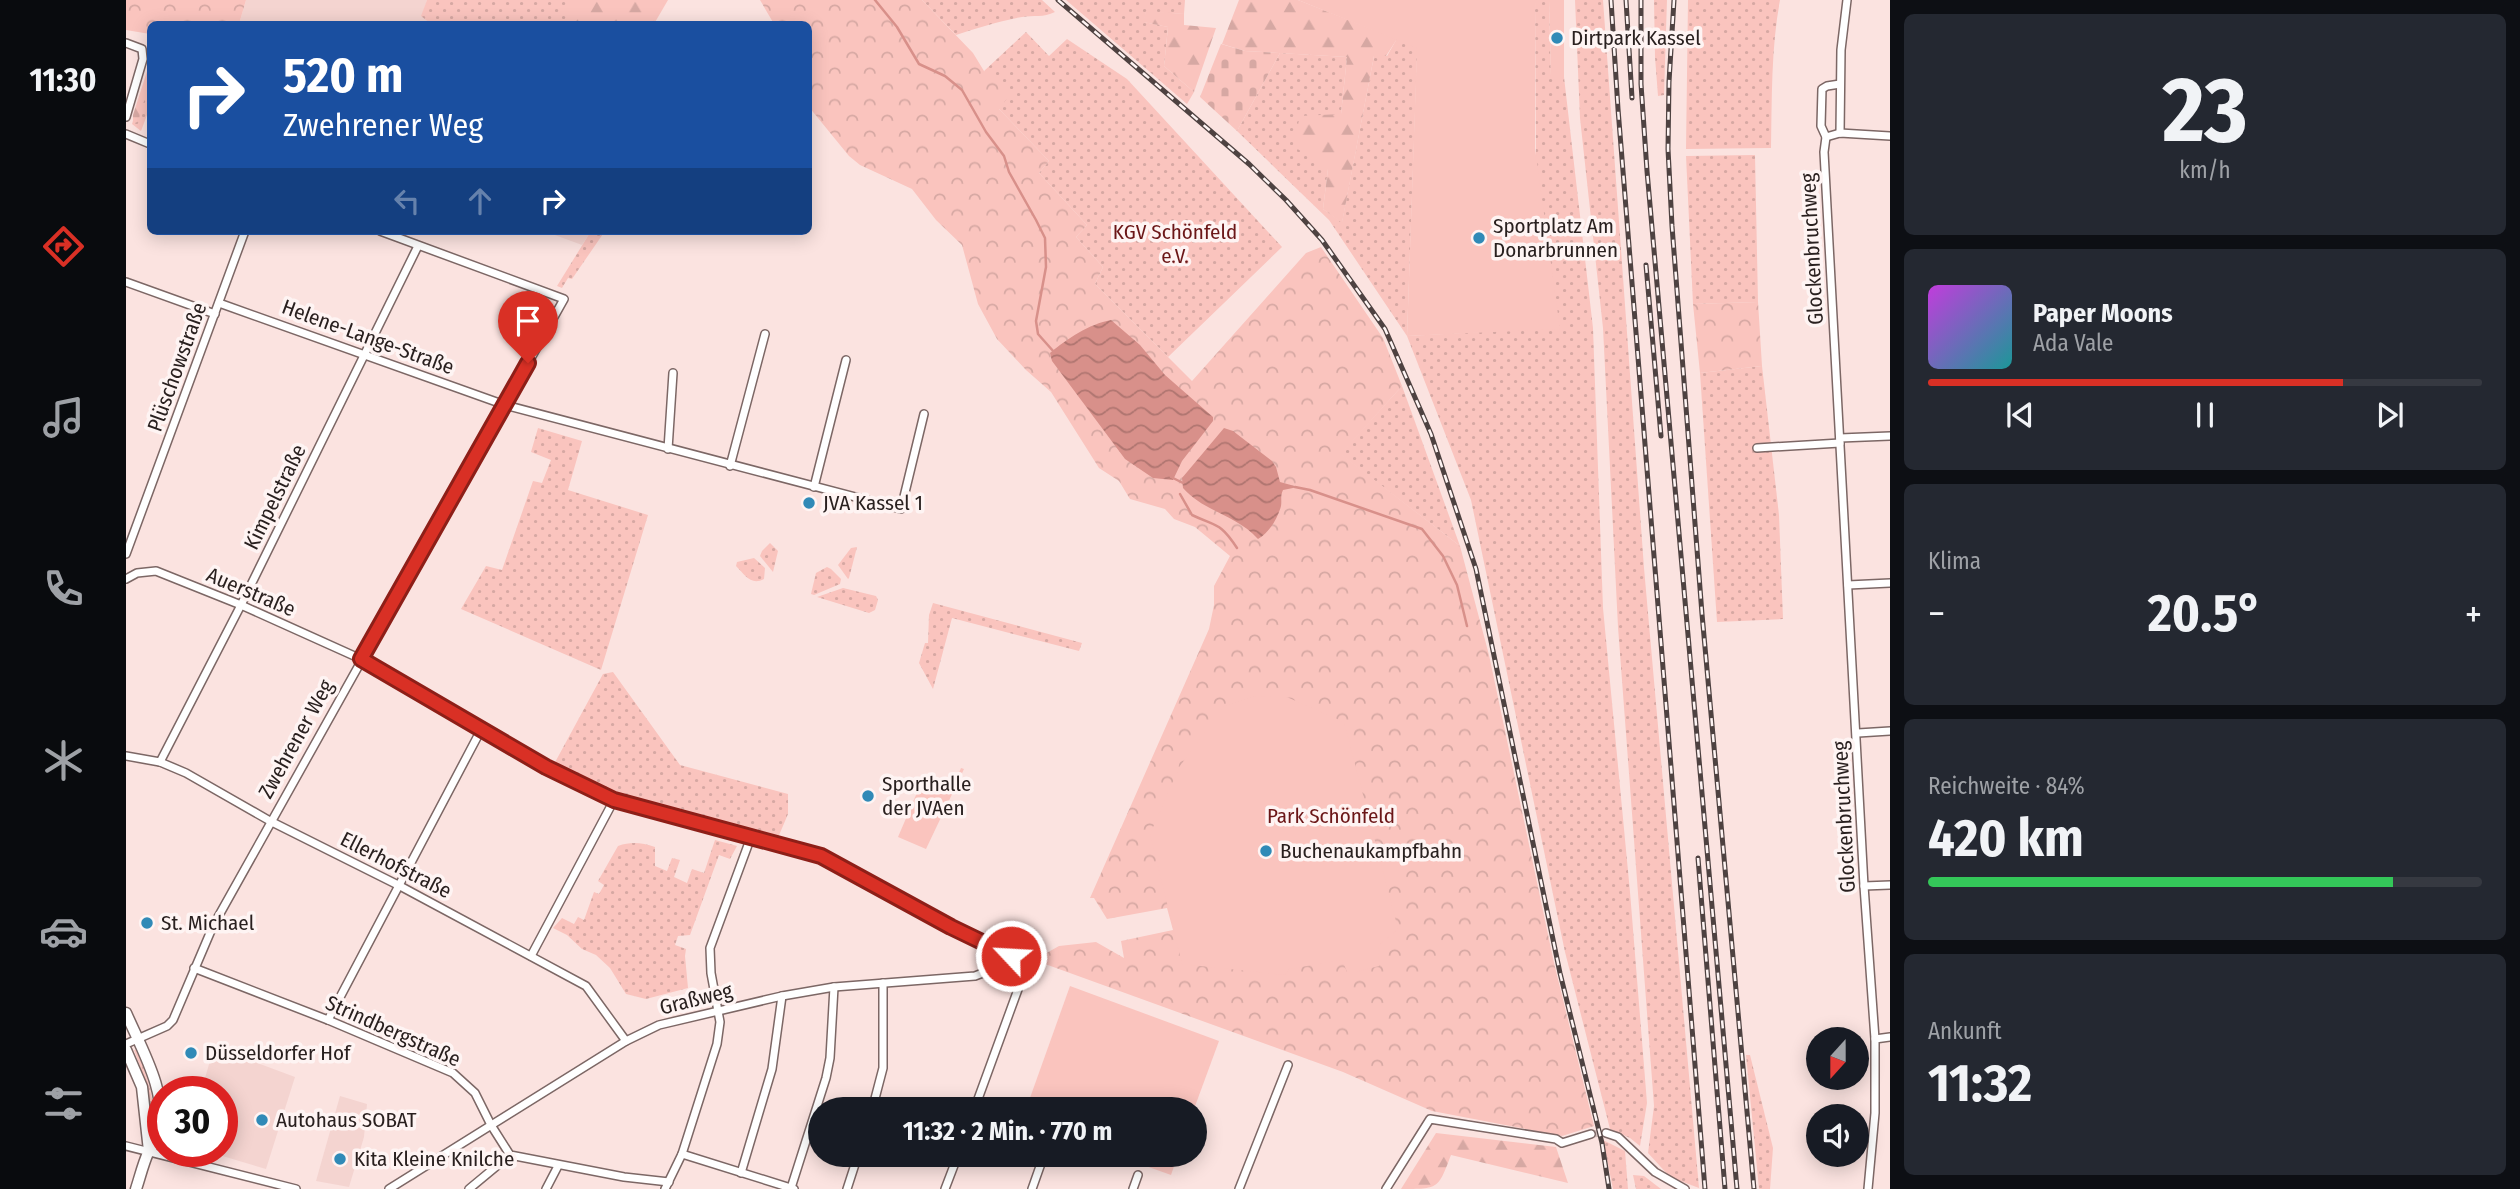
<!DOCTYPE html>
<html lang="de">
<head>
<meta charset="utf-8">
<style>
	:root { --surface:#171b24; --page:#242831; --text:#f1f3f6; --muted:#9ea1a6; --line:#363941; --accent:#d93025 }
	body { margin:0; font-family:"Fira Sans Condensed",sans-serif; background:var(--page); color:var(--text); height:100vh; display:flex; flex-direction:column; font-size:26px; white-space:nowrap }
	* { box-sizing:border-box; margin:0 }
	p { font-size:23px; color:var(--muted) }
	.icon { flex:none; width:38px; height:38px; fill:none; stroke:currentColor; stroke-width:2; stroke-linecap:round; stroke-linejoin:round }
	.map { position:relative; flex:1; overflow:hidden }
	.details { display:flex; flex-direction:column; gap:14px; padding:14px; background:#0d0f14; width:630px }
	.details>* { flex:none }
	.guide { position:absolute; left:21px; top:21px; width:665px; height:214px; border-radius:10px; box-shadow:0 4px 18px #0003; background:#1a4fa0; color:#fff; overflow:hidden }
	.needle { width:46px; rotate:201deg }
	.tools { position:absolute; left:1680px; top:1027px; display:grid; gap:14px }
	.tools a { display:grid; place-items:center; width:63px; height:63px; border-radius:50%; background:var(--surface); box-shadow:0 4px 18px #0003; font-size:35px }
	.speed { position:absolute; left:21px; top:1076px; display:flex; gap:14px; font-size:35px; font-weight:700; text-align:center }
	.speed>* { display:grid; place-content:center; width:91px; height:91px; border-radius:50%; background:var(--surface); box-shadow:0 4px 18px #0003; line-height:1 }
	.speed .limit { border:10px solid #d22; background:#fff; color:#111 }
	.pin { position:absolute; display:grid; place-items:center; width:60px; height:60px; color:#fff; margin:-72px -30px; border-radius:50% 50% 50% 0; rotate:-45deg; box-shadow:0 0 7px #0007 }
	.pin .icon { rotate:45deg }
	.me { position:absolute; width:77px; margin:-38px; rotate:295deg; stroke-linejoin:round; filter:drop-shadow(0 0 5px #0008) }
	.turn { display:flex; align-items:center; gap:24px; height:147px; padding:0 21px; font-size:32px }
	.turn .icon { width:91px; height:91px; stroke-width:2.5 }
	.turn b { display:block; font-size:49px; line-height:60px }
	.lanes { display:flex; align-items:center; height:66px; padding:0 21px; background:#0003; justify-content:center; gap:35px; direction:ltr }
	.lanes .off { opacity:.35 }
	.big { font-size:52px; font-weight:700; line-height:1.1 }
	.details .tile { flex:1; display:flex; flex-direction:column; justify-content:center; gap:10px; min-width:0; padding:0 24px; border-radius:10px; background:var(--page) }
	.details .dial { align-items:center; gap:0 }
	.dial b { font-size:91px; line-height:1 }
	.song { display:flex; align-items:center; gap:21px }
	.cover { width:84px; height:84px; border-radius:10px; background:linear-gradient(135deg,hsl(290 70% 55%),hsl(180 70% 35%)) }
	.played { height:7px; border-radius:4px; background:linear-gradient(90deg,var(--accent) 75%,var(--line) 75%) }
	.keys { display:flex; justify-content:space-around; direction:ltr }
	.heat { display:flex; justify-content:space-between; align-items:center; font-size:38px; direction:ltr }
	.charge { height:10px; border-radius:5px; background:linear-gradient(90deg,#34c759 84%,var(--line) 0) }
	.trip { position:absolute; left:682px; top:1097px; width:399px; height:70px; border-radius:35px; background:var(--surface); box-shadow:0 4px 18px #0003; font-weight:700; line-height:70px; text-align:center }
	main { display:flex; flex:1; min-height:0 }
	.tab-bar { display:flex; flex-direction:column; width:126px; justify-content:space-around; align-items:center; background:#090b0e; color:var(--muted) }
	.tab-bar .icon { width:49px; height:49px }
	.tab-bar .current { color:var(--accent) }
	.tab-bar b { font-size:32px; color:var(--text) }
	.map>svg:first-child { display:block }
	.built { fill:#f4d4d0 }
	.grass { fill:url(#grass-dots) }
	.forest { fill:url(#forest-firs) }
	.cemetery { fill:url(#cemetery-stones) }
	.park { fill:url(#park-crowns) }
	.pitch { fill:#fac4be }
	.water { fill:url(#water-waves) }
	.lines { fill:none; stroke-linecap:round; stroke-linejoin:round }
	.stream { stroke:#d8908a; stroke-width:2.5 }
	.minor-tunnel { stroke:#d1bcb9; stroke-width:7; stroke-dasharray:7 3.5; stroke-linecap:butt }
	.minor-casing { stroke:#7c6765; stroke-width:10 }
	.secondary-casing { stroke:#7c6765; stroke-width:13 }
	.minor { stroke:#fff; stroke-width:7 }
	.secondary { stroke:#fff; stroke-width:10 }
	.rail-casing { stroke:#4e4241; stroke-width:5 }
	.rail { stroke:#fef4f3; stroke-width:2.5; stroke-dasharray:8; stroke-linecap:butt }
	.route-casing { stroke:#8d1f18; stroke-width:18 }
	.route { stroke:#d93025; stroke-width:12 }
	.poi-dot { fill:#308ab7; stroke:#fef4f3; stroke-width:2.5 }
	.labels { text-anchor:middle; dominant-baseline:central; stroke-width:7; stroke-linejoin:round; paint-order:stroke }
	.poi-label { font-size:21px; fill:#29201f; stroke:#fef4f3; text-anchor:start }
	.park-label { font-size:21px; fill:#6b1617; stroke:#fef4f3 }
	.street-label { font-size:21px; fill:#29201f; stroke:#fef4f3 }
</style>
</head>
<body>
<main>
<nav class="tab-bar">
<b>11:30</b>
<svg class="icon current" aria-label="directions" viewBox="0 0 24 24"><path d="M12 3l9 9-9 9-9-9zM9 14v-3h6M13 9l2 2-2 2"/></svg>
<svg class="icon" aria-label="music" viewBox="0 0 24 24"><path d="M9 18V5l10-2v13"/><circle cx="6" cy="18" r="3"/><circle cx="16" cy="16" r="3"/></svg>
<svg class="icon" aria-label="phone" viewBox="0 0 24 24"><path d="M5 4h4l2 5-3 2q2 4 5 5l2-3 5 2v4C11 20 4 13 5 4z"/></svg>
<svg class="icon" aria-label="climate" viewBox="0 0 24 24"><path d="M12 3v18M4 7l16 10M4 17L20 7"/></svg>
<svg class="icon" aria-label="car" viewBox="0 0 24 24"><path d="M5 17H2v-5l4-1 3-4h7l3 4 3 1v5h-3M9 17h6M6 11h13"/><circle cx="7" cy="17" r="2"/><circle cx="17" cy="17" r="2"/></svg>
<svg class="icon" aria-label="filters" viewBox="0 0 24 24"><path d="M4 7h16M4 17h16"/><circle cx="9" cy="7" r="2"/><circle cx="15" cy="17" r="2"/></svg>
</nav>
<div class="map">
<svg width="1764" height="1189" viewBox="0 0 1764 1189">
	<defs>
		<pattern id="grass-dots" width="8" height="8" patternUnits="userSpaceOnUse" patternTransform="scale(1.75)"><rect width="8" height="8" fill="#fac4be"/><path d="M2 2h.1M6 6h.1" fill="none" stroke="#d6a8a3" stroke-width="1.8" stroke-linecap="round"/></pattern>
		<pattern id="forest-firs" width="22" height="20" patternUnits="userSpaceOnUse" patternTransform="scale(1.75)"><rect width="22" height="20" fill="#fac4be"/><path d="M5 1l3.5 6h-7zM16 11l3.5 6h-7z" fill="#d6a8a3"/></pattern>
		<pattern id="cemetery-stones" width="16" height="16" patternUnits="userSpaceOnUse" patternTransform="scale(1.75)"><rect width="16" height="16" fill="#fac4be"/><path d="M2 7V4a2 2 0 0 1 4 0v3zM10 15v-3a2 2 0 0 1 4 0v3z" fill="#d6a8a3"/></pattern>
		<pattern id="park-crowns" width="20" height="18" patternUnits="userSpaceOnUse" patternTransform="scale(1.75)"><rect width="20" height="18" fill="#fac4be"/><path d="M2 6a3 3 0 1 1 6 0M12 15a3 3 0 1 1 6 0" fill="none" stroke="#d6a8a3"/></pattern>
		<pattern id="water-waves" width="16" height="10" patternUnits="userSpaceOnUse" patternTransform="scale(1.75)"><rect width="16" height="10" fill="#d8908a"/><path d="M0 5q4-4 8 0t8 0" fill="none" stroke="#af7570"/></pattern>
	</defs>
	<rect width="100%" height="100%" fill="#fbe3e0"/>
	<g class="built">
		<path d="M120,0H301L296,16L305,24H113Z"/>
		<path d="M418,231H465L456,245Z"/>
		<path d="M88,1047L169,1077L140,1169L83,1152H96V1092H75Z"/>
		<path d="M214,1096L241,1104L238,1137L223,1187L190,1181Z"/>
	</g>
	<g class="grass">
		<path d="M301,0H542L528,24H305L295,16Z"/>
		<path d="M796,0H916L929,12C917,18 908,15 896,17C873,21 852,28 830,35Z"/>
		<path d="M940,0H1059L1058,14L1020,12L1018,22L1042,27L1038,66L1068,92L1061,104Z"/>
		<path d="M1293,0L1281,336L1411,329L1409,0H1423L1425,76L1438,77L1467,328L1477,608L1504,892L1521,1103L1514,1146L1504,1138L1484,1129L1439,952L1345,500L1281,336L1203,220L1111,131L1154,53L1221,57L1215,114L1202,169L1197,209L1216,222L1248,56H1261Z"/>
		<path d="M1449,0H1477L1518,568L1573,1188L1544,1177L1522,1153L1528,1106L1492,627L1477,328L1454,118Z"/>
		<path d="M1528,0H1541L1538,95L1532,96L1529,57Z"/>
		<path d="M1562,0H1654C1645,48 1646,99 1645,148L1560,149Z"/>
		<path d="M900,32L923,56L941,39L1001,79L1156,247L1042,357L969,284L977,267L950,237L961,225L913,173L923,161L873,109L858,71Z"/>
		<path d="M24,64V107L15,131L6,124Z"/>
		<path d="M1629,155L1632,302L1567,304L1560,156Z"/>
		<path d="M465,231H479L446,279L442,278L436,288L431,286Z"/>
		<path d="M1636,366L1653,515L1657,619L1591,622L1574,373Z"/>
		<path d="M1276,386L1334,546L1214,454Z"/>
		<path d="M412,428L456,441L442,490L522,515L475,670L335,609L360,566L376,570L407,481L416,483L425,460L405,452Z"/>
		<path d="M644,543L652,551L647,572L634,556L636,551Z"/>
		<path d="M731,547L723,578L722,579L712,565L725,548Z"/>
		<path d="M628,558L639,568L638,579C625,586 619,575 610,566L611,562Z"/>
		<path d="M701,567L705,569L715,579L714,584L688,595L685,594L690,573Z"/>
		<path d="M717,588L750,596L752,600L749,610L743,613L691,597Z"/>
		<path d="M807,603L956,643L953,651L826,618L807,689L793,663L799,643H802L803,615Z"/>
		<path d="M487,672L554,765L662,794V814L651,840L489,797L427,766L477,674Z"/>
		<path d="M589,840L611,846L604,859L593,855L564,935L552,936L549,945L560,949L559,956L562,988L520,999L500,994L484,968L470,955L456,949L441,935L427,928L436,918L448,924L452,917L458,920L468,892L473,894L478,885L472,881L492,846C506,841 516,843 529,847V866L541,871L546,858L554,860L548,877L561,883L566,869L578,873Z"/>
		<path d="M8,1050H10C23,1080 29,1099 28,1132L25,1131V1110L21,1085Z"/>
		<path d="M1620,1055H1624L1647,1148L1644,1189H1633Z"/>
		<path d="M1477,1140L1499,1151L1502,1189H1487Z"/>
		<path d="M1507,1175L1518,1176L1535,1189H1510Z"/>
	</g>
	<g class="forest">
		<path d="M444,0H540L525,24H448L441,20Z"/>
		<path d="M1113,0H1172L1271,39L1260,56H1248L1216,223L1197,209L1202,169L1167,146L1174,116L1215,114L1221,57L1119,51L1096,44Z"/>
		<path d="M1020,11L1058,14V25L1090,28L1068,92L1038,66L1042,27L1017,22Z"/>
		<path d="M24,62V85L14,112L13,121L7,124V115Z"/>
		<path d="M1310,1133L1430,1147L1442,1183L1325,1155C1312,1189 1313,1189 1275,1189Z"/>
	</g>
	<path class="cemetery" d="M1095,44L1119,51L1154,53L1111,131L1074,97Z"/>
	<g class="park">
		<path d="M0,0H120L113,24H24V34L0,30Z"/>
		<path d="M634,0H796L847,53L858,71L883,96L873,109L923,161L913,173L961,225L950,237L977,267L969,284L1066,381L1180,253L1195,247L1257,338L1276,386L1215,454L1334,546L1363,655L1428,963L1468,1126L1436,1136L1306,1111L1217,1072L908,960L933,946L970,942L998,958L995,941L1047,930L1041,908L981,919L968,898H964L1083,629L1088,605V586L1104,556L1069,527L1048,519L1039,509L1004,499L993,481L973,468L925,392L900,370L871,339L852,304L836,245L810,220L786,189L734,165L723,156L683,107L682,24H648Z"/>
		<path d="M1632,302L1636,366L1574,373L1567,304Z"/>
	</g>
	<g class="pitch">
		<path d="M1172,0H1409V148L1434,329L1281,336L1291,48Z"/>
		<path d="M1423,0H1438V77H1425Z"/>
		<path d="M1128,696L1163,698L1218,722L1272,929L1252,946L1253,966L1222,974L1216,960L1163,969L1159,975L1056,964L1024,834L1054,766L1098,706Z"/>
		<path d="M835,768L838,769L800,849L772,837L796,781L824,793Z"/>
		<path d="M944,986L1093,1041L1068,1109H900Z"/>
		<path d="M989,1155H1052L1045,1175Z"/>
	</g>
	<g class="water">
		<path d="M985,320L1014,345L1039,375L1087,417V421L1056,461L1047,480L1027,478L999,459L926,361L924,353C941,339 963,324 985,320Z"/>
		<path d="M1098,428L1107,431L1146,461L1150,467L1154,482L1172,487L1157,490C1154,496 1156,500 1155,506C1152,518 1143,533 1132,539C1111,515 1078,512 1057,488L1056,478Z"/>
	</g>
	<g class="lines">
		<g class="stream">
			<path d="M749,0L771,27L793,64L819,76L836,90L860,132L878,156L883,172L910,220L919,238L920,267L910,321L912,334L928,352"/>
			<path d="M1045,477L1057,483"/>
			<path d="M1169,487L1184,490L1296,529L1317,556L1331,585L1341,626"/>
			<path d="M1054,494L1066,515C1091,527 1094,522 1111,548"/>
		</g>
		<path class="minor-tunnel" d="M1465,1134L1480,1133"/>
		<g class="minor-casing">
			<g id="minor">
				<path d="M0,43L16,49L17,59L0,117"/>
				<path d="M1714,84L1701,86L1696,89L1695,126L1700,137L1698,152L1738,886L1749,1039V1113L1742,1189"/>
				<path d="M1714,133L1715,50L1721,0"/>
				<path d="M0,134L24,144"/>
				<path d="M1700,137L1714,133L1764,136"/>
				<path d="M0,282L89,314"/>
				<path d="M93,303L379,405L775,509L798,414"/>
				<path d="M1714,438L1764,436"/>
				<path d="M1631,448L1714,443"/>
				<path d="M542,449L547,373"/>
				<path d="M604,466L639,334"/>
				<path d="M688,487L720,360"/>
				<path d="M0,554L119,231"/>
				<path d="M0,579L11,573L30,571L115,605L235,659L420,767L488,800L695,856L874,953L902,962L848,1110"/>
				<path d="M1722,585L1764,583"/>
				<path d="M1732,733L1764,731"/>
				<path d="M0,756L34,762L60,773L144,821L274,886L460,986L500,1041"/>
				<path d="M34,762L115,605L292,246"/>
				<path d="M1738,886L1764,885"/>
				<path d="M405,956L488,800"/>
				<path d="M68,968L202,1020L327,1073L349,1093L365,1125L384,1155L498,1177L543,1182"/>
				<path d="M202,1020L356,728"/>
				<path d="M1749,1039L1764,1037"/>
				<path d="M0,1044L41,1026L47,1020L87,926L438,299L254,231"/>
				<path d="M746,1110L757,1068V983"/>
				<path d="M1480,1133L1492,1137L1529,1172L1559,1189"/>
				<path d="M0,1146L170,1189"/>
				<path d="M556,1154L668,1189"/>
				<path d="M615,1173L646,1069L656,996"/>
				<path d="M665,1188L700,1078L704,1058L708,987"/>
				<path d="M263,1189L500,1041L533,1025L656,996L708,987L849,976L867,969L874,953"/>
				<path d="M343,1189L384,1155"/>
				<path d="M420,1189L432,1166"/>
				<path d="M539,1189L556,1154L591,1044L594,1022L585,973L584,948L625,837"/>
				<path d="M721,1189L732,1155"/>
				<path d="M819,1189L832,1155"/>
				<path d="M906,1189L918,1155"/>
				<path d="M1007,1189L1012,1175"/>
				<path d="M1113,1189L1162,1065"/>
				<path d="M1260,1189L1304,1119L1430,1139L1436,1143L1465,1134"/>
			</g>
		</g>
		<g class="secondary-casing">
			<g id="secondary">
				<path d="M0,1013C16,1050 42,1093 33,1134C32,1142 26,1146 22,1153C17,1164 14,1177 10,1189"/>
				<path d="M0,1050L16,1087L23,1151"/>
			</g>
		</g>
		<use href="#minor" class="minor"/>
		<use href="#secondary" class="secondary"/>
		<g class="rail-casing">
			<g id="rail">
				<path d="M932,0L1123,164L1160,200L1196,240L1259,329L1305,434L1350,569L1434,973L1476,1143L1483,1189"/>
				<path d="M1485,0L1492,109L1579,1189"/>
				<path d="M1500,0L1506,98"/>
				<path d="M1515,0V84L1521,171L1611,1189"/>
				<path d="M1548,0L1543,82L1542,149L1546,226L1576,614L1628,1189"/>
				<path d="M1520,265L1535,436"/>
				<path d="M1572,858L1599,1189"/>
			</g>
		</g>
		<use href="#rail" class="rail"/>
	</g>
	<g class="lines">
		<g class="route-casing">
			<path id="route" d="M402,363L235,659L420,767L488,800L695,856L825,927L885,956"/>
		</g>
		<use href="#route" class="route"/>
	</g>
	<g class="poi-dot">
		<circle cx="1431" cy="38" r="7"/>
		<circle cx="1353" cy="238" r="7"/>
		<circle cx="683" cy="503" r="7"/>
		<circle cx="742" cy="796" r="7"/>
		<circle cx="1140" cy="851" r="7"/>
		<circle cx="21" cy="923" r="7"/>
		<circle cx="65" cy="1053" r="7"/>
		<circle cx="136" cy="1120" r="7"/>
		<circle cx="214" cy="1159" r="7"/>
	</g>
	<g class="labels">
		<g class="poi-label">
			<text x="1445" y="38">Dirtpark Kassel</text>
			<text x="1367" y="226">Sportplatz Am<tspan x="1367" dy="24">Donarbrunnen</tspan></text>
			<text x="697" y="503">JVA Kassel 1</text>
			<text x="756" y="784">Sporthalle<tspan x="756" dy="24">der JVAen</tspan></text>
			<text x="1154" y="851">Buchenaukampfbahn</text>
			<text x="35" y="923">St. Michael</text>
			<text x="79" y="1053">Düsseldorfer Hof</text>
			<text x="150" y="1120">Autohaus SOBAT</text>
			<text x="228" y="1159">Kita Kleine Knilche</text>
		</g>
		<g class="park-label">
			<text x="1049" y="232">KGV Schönfeld<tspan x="1049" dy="24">e.V.</tspan></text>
			<text x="1205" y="816">Park Schönfeld</text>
		</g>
		<g class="street-label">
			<text transform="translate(1686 249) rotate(-93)">Glockenbruchweg</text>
			<text transform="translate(242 337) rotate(20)">Helene-Lange-Straße</text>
			<text transform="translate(51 367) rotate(-70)">Plüschowstraße</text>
			<text transform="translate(149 497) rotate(-64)">Kimpelstraße</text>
			<text transform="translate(125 592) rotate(23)">Auerstraße</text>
			<text transform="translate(170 739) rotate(-61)">Zwehrener Weg</text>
			<text transform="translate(1718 817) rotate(-93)">Glockenbruchweg</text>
			<text transform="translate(270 865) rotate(27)">Ellerhofstraße</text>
			<text transform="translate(570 999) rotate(-14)">Graßweg</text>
			<text transform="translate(267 1031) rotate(24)">Strindbergstraße</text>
		</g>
	</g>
</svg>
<div class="tools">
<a><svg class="needle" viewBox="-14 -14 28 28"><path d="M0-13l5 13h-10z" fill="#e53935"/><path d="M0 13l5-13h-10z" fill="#9ea1a6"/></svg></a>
<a><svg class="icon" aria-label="sound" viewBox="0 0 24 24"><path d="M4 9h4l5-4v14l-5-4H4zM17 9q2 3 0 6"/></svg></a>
</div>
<div class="speed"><div class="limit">30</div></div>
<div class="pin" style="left:402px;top:363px;background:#d93025"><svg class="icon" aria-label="arrive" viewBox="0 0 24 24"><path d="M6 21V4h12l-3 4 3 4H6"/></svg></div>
<svg class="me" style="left:885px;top:956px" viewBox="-20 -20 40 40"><circle r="17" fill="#d93025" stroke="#fff" stroke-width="3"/><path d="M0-11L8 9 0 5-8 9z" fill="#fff"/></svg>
<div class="trip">11:32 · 2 Min. · 770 m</div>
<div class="guide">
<div class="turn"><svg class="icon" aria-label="right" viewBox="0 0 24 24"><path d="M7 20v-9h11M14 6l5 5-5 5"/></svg><div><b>520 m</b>Zwehrener Weg</div></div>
<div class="lanes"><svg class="icon off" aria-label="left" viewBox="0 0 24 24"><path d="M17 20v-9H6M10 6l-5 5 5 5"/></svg><svg class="icon off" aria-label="ahead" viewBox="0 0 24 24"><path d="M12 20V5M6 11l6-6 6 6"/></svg><svg class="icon" aria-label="right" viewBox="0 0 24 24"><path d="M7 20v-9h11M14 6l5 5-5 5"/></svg></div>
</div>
</div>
<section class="details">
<div class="tile dial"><b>23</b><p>km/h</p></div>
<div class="tile">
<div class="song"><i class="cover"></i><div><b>Paper Moons</b><p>Ada Vale</p></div></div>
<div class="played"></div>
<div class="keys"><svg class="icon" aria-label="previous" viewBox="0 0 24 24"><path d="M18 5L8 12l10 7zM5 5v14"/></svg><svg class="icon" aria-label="pause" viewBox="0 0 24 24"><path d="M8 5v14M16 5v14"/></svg><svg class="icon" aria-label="next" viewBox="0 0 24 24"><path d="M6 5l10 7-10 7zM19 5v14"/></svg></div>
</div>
<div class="tile"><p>Klima</p>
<div class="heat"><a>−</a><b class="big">20.5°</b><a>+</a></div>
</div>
<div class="tile"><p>Reichweite · 84%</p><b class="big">420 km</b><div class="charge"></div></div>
<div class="tile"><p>Ankunft</p><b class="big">11:32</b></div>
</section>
</main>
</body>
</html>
